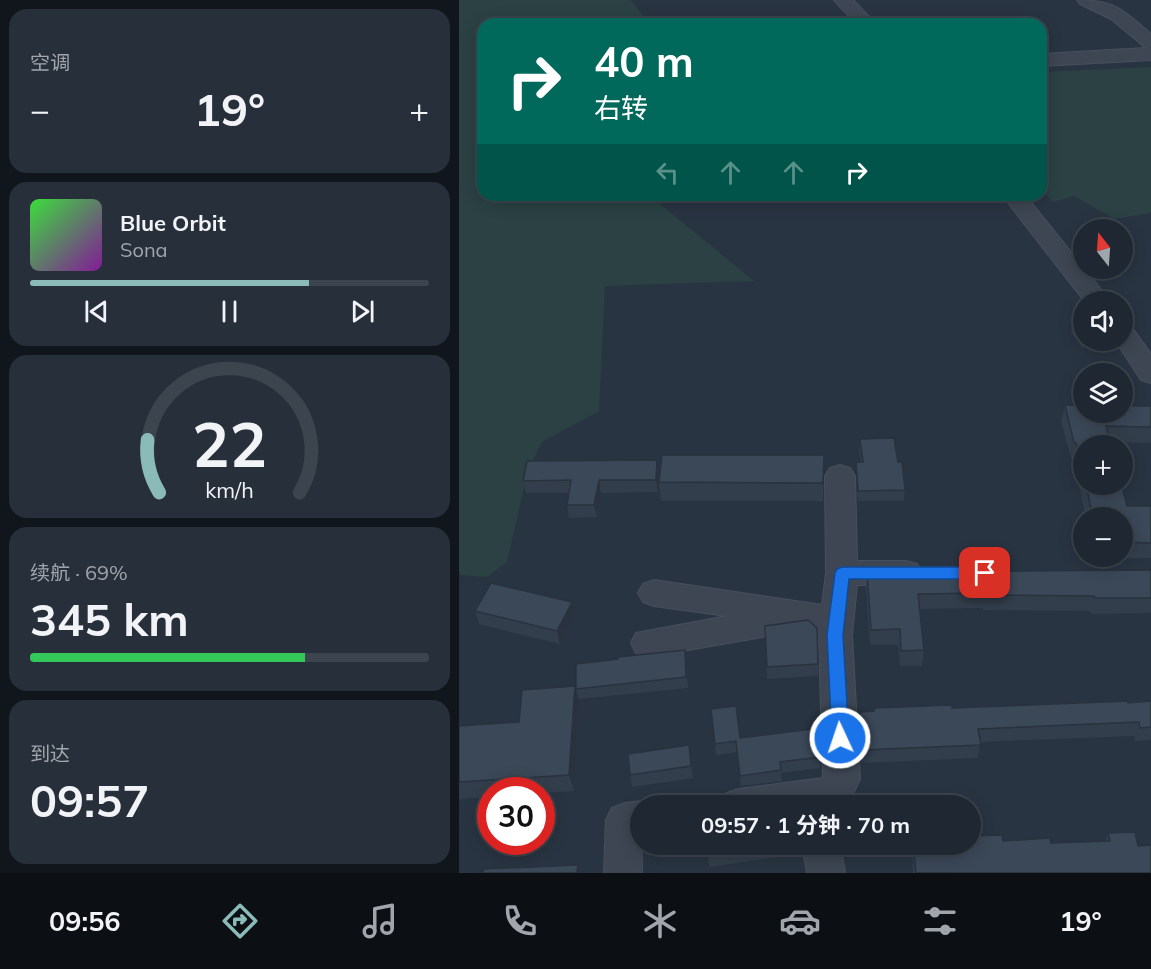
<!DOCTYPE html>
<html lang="zh">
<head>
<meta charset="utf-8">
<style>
	:root { --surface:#1f2732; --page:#272f3a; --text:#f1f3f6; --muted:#a1a5ac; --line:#3c444d; --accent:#8bbbb9 }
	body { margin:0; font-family:Mulish,"Noto Sans SC",sans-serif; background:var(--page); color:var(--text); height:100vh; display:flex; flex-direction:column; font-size:22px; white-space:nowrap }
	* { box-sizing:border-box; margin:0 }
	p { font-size:20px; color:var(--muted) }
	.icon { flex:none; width:33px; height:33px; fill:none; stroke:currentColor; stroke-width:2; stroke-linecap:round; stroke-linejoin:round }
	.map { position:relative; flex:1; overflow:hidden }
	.side { display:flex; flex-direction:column; gap:9px; padding:9px; background:#11151c; width:459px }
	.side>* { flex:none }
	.guide { position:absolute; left:18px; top:18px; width:570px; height:183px; border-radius:18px; box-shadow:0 3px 15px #0003,0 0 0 2px var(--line); background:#00695c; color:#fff; overflow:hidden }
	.needle { width:39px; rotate:343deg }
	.buttons { position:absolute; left:614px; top:219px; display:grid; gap:12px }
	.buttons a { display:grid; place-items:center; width:60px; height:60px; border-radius:50%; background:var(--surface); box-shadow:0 3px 15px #0003,0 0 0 2px var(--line); font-size:30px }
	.speed { position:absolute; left:18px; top:777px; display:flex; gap:12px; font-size:30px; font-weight:700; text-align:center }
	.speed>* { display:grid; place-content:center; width:78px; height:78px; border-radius:50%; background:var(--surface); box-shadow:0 3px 15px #0003,0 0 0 2px var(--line); line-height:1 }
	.speed .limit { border:9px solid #d22; background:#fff; color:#111 }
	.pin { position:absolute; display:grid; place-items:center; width:51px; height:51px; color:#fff; margin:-26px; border-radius:12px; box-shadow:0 3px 9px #0006 }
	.me { position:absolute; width:66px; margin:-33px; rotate:357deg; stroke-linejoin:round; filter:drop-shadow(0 0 4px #0008) }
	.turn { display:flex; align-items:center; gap:21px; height:126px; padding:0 18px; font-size:27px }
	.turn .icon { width:78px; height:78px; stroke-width:2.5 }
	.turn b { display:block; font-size:42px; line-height:51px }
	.lanes { display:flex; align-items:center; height:57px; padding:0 18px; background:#0003; justify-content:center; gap:30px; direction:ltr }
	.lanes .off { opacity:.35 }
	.big { font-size:45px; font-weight:700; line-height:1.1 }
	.side .tile { flex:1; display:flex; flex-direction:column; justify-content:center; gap:9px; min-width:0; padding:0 21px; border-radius:18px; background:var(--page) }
	.side .dial { align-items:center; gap:0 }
	.dial svg { height:156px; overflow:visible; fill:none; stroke:var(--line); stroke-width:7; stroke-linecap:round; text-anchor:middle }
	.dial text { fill:var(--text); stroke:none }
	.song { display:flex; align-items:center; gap:18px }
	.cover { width:72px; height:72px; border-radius:9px; background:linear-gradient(135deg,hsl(120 70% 55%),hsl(290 70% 35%)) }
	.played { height:6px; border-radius:3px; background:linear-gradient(90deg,var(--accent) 70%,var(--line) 70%) }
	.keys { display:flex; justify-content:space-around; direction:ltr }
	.heat { display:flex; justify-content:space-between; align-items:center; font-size:33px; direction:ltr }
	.charge { height:9px; border-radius:4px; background:linear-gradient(90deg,#34c759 69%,var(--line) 0) }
	.trip { position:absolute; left:171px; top:795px; width:351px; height:60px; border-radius:30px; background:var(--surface); box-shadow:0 3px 15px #0003,0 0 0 2px var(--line); font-weight:700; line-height:60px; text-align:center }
	.tabs { display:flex; height:96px; justify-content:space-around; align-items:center; background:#0c1014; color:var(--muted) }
	.tabs .icon { width:42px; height:42px }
	.tabs .active { color:var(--accent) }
	.tabs b { font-size:27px; color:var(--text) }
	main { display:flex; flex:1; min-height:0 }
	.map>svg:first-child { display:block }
	.green { fill:#2b4143 }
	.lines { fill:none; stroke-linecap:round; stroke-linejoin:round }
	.minor-casing { stroke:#474f5c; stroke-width:2 }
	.minor { fill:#3d4652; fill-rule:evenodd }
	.wall { fill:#333e4c }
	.shaded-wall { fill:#29323e }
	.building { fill:#3b4858; stroke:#29323e; stroke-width:1.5 }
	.route { fill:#1a73e8; stroke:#114b97; stroke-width:1.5 }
</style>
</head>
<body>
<main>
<section class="side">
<div class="tile"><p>空调</p>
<div class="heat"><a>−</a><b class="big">19°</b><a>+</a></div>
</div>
<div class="tile">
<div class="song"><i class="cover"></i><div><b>Blue Orbit</b><p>Sona</p></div></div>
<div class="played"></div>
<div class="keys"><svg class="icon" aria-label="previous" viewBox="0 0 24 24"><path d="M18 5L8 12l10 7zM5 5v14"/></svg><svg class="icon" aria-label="pause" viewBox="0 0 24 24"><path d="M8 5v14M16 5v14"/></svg><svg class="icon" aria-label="next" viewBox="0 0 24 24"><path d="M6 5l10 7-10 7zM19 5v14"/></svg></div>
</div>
<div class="tile dial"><svg viewBox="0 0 100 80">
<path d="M14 69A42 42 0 1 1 86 69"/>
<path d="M14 69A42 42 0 0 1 8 42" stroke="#8bbbb9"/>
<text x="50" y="56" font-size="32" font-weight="700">22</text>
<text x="50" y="72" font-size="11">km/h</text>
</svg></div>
<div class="tile"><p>续航 · 69%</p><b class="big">345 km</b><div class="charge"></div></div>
<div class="tile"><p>到达</p><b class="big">09:57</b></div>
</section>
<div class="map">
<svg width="692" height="873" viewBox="0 0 692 873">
	<rect width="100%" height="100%" fill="#293442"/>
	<g class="green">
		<path d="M0,0H172L190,24H24V195H237L200,203L295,281L146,286L140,411L83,442L69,470L48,562L28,577L0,575Z"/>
		<path d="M692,67V213L655,219L615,196L594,202L582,189V72Z"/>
	</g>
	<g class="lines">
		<g class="minor-casing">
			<g id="minor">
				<path d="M375,0H394L417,24H397Z"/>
				<path d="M618,0C656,0 664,10 692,34V60L582,66V54L687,48L652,19L621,4Z"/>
				<path d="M543,195H566L652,302H626Z"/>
				<path d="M663,324L672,326L692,354V383L682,380L656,340H663Z"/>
				<path d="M381,465L391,468L396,476L398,561H447L458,564L463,573L458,582L447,585H398L393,635L401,779L388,806H261L266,794L279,789L364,778L360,640L346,627L339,626L338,629L326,633L189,657L177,653L172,643L177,633L268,616L195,606L184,602L179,593L184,584L195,580L363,605L367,573L366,476L371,468Z"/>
				<path d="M182,801L195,806H182L183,873H145L147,820L153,808L166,803Z"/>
				<path d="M343,844H381L386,873H348Z"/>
			</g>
		</g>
		<use href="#minor" class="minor"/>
	</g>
	<g class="wall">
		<path d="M613,325L624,340H652V343L624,349L612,332Z"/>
		<path d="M606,405L692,406V443L651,442L624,446V484H662L668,506H692V558H636L635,556H663V518H627L614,458H612L602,421Z"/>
		<path d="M401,439L439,462L446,490L445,501H399L397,473V462H402L400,450Z"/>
		<path d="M365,455L364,501H202L200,482Z"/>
		<path d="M198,460L200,472L199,492L142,493L138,517L110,518L108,505L110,493H67L64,481Z"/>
		<path d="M692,570V613L632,614L631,611L524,610V608L461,609L465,650L463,666H441L439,645H411L407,587L408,572Z"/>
		<path d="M113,602L116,615L101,644L20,624L16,611Z"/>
		<path d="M306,626L359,664V676L308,679Z"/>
		<path d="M226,650L229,688L120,699L117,689L159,659Z"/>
		<path d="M116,686L120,703L115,791L82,793V790H32V797L0,799V726L60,722Z"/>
		<path d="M692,701V740L676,741L675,736L521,742L519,758L402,763L400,725L401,712Z"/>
		<path d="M252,709L281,738L362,757L361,768L322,773L323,781L282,786L278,752L257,755Z"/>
		<path d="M230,745L234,778L173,787L171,775Z"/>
		<path d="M649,833L679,846L692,873H454L453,844H512L544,841L592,843L646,841Z"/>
		<path d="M248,844H333V855L250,867Z"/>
	</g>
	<g class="shaded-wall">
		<path d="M634,340H652V343L624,349L625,343Z"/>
		<path d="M198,460L200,472L199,492L197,480Z"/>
		<path d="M140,480L142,493L138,517L135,505Z"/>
		<path d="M0,570L3,579L0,590Z"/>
		<path d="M113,602L116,615L101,644L98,631Z"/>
		<path d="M116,686L120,703L115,791L110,775Z"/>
	</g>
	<g class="building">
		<path d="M624,323V340H634L625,343L613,325Z"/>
		<path d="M606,405H624V412H663V406H692V427L647,426L652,446H624V472L617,443H615Z"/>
		<path d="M435,438L439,462H443L446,490L399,491L397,462H404L401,439Z"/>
		<path d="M203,455H365L364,483L200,482Z"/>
		<path d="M198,460L197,480H140L135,505H108L112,480L64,481L68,461Z"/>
		<path d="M627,484H662L668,506H692V543L663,542V518H634Z"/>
		<path d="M692,570V598H636L635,596L527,595L526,593L459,594L465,650L442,651L441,629L412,630L408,572Z"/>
		<path d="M32,583L113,602L98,631L16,611Z"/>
		<path d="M349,620L358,628L359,664L308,667L306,626Z"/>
		<path d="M226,650L227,677L117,689V664L159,659V657Z"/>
		<path d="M116,686L110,775L0,782V726L60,722L63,690Z"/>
		<path d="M669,701V703L692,701V727L681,728L680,722L519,729L522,745L403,750L401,712L415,711V708L493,705V708Z"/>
		<path d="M277,706L281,738L361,728L362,757L321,762L322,770L281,776L277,741L256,744L252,709Z"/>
		<path d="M230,745L232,766L171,775L169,754Z"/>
		<path d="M284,796H326L327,806H263L285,802Z"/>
		<path d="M676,832L679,846L692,845V873H457L454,844H512V836L543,835L544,841L591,838L592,843L651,841L649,833Z"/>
		<path d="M248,844H327L249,856Z"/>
		<path d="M119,865L118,873H19H24V869Z"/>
	</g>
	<path class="route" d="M383,567H526L531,568L533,573L531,577L526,579H390L384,635L390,738L387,743L381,746L375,743L373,738L368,635L376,573L378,569Z"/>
</svg>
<div class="buttons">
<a><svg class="needle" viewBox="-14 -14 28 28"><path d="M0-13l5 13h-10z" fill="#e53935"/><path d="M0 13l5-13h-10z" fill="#a1a5ac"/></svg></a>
<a><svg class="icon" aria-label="sound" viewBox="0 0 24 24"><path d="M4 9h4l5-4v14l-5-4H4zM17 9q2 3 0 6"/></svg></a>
<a><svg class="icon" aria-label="layers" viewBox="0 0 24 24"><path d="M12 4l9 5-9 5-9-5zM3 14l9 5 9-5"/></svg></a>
<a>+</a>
<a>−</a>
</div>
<div class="speed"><div class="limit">30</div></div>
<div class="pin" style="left:526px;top:573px;background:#d93025"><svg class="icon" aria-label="arrive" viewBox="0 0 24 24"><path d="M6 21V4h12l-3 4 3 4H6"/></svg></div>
<svg class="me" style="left:381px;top:738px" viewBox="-20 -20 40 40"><circle r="17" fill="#1a73e8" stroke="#fff" stroke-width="3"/><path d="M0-11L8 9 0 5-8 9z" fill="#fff"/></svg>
<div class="trip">09:57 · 1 分钟 · 70 m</div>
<div class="guide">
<div class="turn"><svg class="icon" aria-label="right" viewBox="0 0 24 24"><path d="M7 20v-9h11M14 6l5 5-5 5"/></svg><div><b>40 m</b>右转</div></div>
<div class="lanes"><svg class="icon off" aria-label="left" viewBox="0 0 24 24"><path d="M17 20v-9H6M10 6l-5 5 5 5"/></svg><svg class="icon off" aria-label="ahead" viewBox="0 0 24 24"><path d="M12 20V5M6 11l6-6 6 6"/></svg><svg class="icon off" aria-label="ahead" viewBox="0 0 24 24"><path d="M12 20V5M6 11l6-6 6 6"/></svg><svg class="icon" aria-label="right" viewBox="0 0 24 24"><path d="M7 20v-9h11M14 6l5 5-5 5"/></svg></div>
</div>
</div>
</main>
<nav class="tabs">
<b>09:56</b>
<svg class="icon active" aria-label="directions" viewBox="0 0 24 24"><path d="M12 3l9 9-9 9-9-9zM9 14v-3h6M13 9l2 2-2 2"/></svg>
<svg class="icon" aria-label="music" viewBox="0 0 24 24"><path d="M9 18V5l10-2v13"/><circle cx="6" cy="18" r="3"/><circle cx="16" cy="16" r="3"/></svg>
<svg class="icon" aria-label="phone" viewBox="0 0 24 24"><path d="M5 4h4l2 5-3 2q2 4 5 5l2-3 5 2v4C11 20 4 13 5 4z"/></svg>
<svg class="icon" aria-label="climate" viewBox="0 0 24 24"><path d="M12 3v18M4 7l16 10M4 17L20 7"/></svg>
<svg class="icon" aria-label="car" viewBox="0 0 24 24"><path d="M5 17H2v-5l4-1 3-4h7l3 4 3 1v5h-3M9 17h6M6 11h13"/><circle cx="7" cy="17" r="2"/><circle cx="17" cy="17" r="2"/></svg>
<svg class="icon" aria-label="filters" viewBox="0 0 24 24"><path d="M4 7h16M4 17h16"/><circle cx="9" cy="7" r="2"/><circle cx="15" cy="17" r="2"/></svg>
<b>19°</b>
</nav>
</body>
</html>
